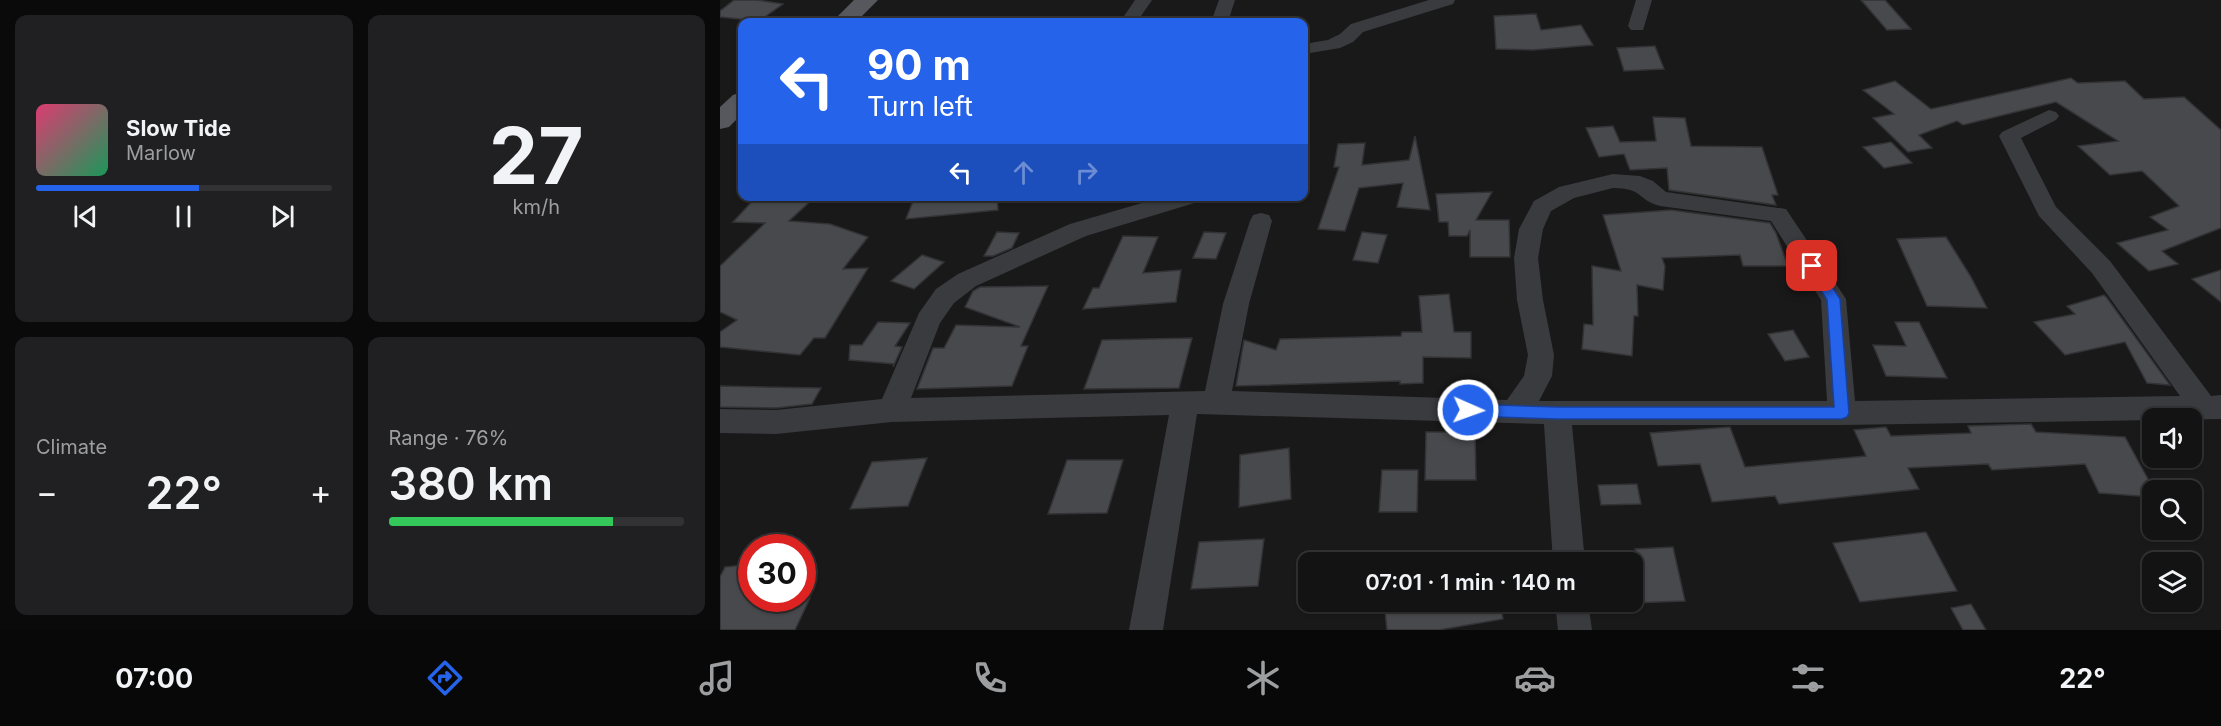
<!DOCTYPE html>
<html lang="en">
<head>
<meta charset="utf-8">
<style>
	:root { --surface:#131314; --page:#202022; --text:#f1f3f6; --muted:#9d9ea0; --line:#323234; --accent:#2563eb }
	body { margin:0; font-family:Inter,sans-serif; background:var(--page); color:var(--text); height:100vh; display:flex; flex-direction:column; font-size:22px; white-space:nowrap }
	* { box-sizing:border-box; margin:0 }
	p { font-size:20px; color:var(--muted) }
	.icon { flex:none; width:33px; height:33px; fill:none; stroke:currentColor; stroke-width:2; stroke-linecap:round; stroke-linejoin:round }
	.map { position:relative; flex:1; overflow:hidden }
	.sheet { display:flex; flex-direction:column; gap:15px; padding:15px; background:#0a0a0b; width:720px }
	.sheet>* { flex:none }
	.banner { position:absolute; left:18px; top:18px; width:570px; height:183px; border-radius:12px; box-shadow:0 2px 4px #0004,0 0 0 2px var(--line); background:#2563eb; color:#fff; overflow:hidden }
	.tools { position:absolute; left:1422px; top:408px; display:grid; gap:12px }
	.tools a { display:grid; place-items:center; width:60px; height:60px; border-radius:12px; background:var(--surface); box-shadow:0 2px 4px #0004,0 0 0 2px var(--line); font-size:30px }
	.speed { position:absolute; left:18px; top:534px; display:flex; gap:12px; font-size:30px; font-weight:700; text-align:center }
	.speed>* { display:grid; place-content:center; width:78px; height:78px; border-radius:50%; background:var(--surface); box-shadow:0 2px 4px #0004,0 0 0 2px var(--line); line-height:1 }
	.speed .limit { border:9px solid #d22; background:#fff; color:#111 }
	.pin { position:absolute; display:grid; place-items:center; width:51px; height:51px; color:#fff; margin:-26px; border-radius:12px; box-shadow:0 3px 9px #0006 }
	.me { position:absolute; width:66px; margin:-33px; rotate:92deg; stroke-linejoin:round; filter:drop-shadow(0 0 4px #0008) }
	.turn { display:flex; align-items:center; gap:21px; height:126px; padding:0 30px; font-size:27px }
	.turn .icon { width:78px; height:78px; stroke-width:2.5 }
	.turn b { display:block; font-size:42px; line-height:51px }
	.lanes { display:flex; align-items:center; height:57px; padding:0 30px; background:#0003; justify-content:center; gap:30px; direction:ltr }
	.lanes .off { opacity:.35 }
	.big { font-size:45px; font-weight:600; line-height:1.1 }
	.sheet .card { flex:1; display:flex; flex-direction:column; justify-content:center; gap:9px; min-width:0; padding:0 21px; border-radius:12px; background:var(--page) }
	.sheet .dial { align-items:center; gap:0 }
	.dial b { font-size:78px; line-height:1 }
	.song { display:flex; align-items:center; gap:18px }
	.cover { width:72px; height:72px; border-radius:9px; background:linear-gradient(135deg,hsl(340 70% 55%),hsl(150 70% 35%)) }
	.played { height:6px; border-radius:3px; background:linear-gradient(90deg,var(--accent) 55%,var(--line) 55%) }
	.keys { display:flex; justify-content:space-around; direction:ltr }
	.heat { display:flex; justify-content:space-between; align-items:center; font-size:33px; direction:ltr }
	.charge { height:9px; border-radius:4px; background:linear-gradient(90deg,#34c759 76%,var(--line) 0) }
	.sheet .tiles { flex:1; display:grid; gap:15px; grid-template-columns:repeat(2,1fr) }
	.trip { position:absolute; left:578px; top:552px; width:345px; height:60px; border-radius:12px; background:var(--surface); box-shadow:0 2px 4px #0004,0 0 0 2px var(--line); font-weight:600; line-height:60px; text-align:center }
	.tabs { display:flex; height:96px; justify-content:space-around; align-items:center; background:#080808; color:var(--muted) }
	.tabs .icon { width:42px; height:42px }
	.tabs .on { color:var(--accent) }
	.tabs b { font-size:27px; color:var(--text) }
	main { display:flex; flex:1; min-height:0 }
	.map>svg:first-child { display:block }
	.building { fill:#48494c; stroke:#333336; stroke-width:1.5 }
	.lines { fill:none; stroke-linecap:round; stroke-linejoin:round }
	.minor { fill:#3a3b3f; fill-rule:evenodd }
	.primary { fill:#56585e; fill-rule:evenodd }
	.route { fill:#2563eb; stroke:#184099; stroke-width:1.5 }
</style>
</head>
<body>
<main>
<section class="sheet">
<div class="tiles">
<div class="card">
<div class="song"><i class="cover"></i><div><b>Slow Tide</b><p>Marlow</p></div></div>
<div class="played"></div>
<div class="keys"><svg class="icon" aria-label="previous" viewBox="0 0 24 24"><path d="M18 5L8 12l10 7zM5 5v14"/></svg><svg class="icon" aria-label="pause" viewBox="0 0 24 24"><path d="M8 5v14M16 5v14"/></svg><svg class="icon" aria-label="next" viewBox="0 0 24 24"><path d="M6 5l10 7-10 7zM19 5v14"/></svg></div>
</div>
<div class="card dial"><b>27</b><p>km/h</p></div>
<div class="card"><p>Climate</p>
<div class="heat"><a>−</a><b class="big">22°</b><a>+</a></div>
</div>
<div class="card"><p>Range · 76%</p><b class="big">380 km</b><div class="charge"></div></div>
</div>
</section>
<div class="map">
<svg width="1501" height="630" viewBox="0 0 1501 630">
	<rect width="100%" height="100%" fill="#19191a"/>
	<g class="building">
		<path d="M14,0H37L63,4L39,21L0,17V11Z"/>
		<path d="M1141,0H1165L1191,29L1167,30Z"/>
		<path d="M816,14L821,30L861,25L873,45L813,50L776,49L774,16Z"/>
		<path d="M935,46L944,69L904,71L897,48Z"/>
		<path d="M1351,78L1358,83L1405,81L1424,99L1464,97L1501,130V228L1442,251L1458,264L1429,271L1397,243L1448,230L1430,217L1459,206L1422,171L1390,175L1358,146L1398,141L1336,102L1243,125L1237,121L1199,135L1212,148L1188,152L1153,118L1174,114L1143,90L1175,81L1211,109Z"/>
		<path d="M933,117L965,118L971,146L1042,147L1058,195H1052L1056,205L949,190L947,168L910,170L904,154L879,157L866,128L893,126L900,142L936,141Z"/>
		<path d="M695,136L710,210L677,207L683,183L639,188L625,231L598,229L619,167H614L618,144L645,143L642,165L689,160Z"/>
		<path d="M1171,142L1192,163L1164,168L1143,147Z"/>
		<path d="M772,192L756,220H789L790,257H750V230L747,236H729L728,222H719L716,194Z"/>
		<path d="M37,196H96L69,221L110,224L148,237L123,269L148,268L105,338H94L80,355L0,347V332L17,320L0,312V266L45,223L13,222Z"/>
		<path d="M195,196H277L278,210L186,219Z"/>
		<path d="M951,210L1050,223L1056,233L1068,266H1023L1020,255L942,258L945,266L943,290L917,285L918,316H914L912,356L862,349L864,324L873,325L872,266L901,271L883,215Z"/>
		<path d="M277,232L299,233L292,248L273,256H264Z"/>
		<path d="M484,232L506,233L496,259L473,258Z"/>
		<path d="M642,232L667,235L658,263L633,260Z"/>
		<path d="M403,236L438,237L423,273L461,270L456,302L363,309L373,288H379Z"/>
		<path d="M1226,237L1251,277L1267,308L1207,306L1177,239Z"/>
		<path d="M202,255L224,262L194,289L171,281Z"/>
		<path d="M1501,270V302L1472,279Z"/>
		<path d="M328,286L301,346H308L292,386L197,389L213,348H224L236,325L300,327L245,307L253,291L260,287Z"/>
		<path d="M729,294L734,332H751V358L703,357V383L680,384V381L516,386L524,340L556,350L560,339L681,336L682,332H702L699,296Z"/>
		<path d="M1384,295L1387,298L1450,385L1427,383L1405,342L1345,355L1314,322L1355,314L1347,306Z"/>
		<path d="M158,322L190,323L175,346L182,347L173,367L174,364L129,360L130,345H142Z"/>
		<path d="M1175,322H1199L1227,378L1166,376L1153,345L1186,346Z"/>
		<path d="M1073,330L1089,357L1065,361L1048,334Z"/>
		<path d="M472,338L459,388L364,389L382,340Z"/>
		<path d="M0,386L44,387L101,388L92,404L56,408L0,407Z"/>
		<path d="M1311,424L1316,432L1405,437L1434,490L1432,497L1379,493L1365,464L1272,470L1268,464L1188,468L1199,489L1059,504L1055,496L992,502L980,464L938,466L930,433L1010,427L1025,467L1146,456L1134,430L1166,427L1171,436L1251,433L1248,426Z"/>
		<path d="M706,432H755L756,480H705Z"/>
		<path d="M569,448L571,499L519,507L520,455Z"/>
		<path d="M207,458L188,506L130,509L152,462Z"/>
		<path d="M347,460H403L387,513L328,514Z"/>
		<path d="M662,470H698L697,512H659Z"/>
		<path d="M917,484L921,504L881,505L878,485Z"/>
		<path d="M1206,532L1237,591L1140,602L1113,543Z"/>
		<path d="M544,539L538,586L471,589L479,542Z"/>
		<path d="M953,547L965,601L912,603V573L920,572L915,549Z"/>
		<path d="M32,564V598H90L75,630H0V577L5,567Z"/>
		<path d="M664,602H780L783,619L719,630H667Z"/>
		<path d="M1251,604L1266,630H1243L1231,608Z"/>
	</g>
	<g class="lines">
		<g class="minor">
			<path d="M415,0H432L417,22H400Z"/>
			<path d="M499,0H515L508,22H491Z"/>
			<path d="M709,0H735L733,4L643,32L633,42L620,48L584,54V44L608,40L620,34L631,24Z"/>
			<path d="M916,0H932L923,30H911L908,26Z"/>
			<path d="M1329,110L1336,112L1339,116L1336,120L1301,138L1336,207L1390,261L1491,396L1501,395V419L1122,425H852L865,562H833L824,424L477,414L443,630H409L449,415L172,422L56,434L0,433V409L56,410L162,399L199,313L216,289L238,274L350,224L446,196H484L481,201L366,236L256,286L234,303L220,323L191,398L485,391L503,304L530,221L533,215L541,213L549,215L552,221L529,304L512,391L787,400L804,376L808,355L797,300L794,258L799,229L814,201L839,187L893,174L920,176L933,181L946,192L1066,209L1126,299L1135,401L1460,396L1372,273L1319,216L1279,136L1282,132ZM893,188C924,188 917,200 940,206L1051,221L1101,300L1107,401H819L832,376L834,355L823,300L818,258L823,229L831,211L854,198Z"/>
			<path d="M835,602H868L872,630H838Z"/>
		</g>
		<g class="primary">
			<path d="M134,0H158L136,22H112Z"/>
			<path d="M22,92V114L9,127L0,129V107L13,95Z"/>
		</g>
	</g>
	<path class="route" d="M1092,261L1097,263L1120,299L1129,413L1127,417L1122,419H837L748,416L743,415L741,410L743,406L748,404L837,407H1114L1107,300L1086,266Z"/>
</svg>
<div class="tools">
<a><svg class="icon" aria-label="sound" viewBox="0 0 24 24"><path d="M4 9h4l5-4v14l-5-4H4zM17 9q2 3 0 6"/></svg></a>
<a><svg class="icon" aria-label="search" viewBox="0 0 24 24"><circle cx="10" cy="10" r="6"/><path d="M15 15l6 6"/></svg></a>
<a><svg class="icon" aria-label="layers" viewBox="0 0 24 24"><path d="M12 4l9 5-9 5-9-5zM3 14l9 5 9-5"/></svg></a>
</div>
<div class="speed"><div class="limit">30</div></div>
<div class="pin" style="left:1092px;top:266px;background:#d93025"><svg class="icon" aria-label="arrive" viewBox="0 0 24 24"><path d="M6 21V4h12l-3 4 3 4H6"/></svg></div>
<svg class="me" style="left:748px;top:410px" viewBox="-20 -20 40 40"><circle r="17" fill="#2563eb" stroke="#fff" stroke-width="3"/><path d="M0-11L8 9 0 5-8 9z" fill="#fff"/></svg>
<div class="trip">07:01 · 1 min · 140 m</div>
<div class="banner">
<div class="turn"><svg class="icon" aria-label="left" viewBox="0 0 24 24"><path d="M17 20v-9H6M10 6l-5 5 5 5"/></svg><div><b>90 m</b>Turn left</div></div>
<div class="lanes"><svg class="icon" aria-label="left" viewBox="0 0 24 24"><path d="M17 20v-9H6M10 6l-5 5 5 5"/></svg><svg class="icon off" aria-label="ahead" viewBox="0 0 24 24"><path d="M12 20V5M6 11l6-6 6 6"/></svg><svg class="icon off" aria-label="right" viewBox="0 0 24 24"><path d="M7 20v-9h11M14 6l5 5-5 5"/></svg></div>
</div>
</div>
</main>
<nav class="tabs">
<b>07:00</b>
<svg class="icon on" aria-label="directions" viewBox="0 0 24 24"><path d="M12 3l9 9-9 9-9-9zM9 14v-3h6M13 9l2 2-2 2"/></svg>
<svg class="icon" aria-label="music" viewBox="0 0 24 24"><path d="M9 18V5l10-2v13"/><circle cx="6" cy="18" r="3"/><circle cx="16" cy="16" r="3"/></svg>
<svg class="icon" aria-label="phone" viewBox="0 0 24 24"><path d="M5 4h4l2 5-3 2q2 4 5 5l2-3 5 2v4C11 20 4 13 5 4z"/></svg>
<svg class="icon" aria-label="climate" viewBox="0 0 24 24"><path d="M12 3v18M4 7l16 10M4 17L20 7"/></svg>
<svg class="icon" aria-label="car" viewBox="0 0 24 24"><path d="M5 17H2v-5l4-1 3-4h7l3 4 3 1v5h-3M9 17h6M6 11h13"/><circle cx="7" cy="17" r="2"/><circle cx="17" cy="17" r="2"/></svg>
<svg class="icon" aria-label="filters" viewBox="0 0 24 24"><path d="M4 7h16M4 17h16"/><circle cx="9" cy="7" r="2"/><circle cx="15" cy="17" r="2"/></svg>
<b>22°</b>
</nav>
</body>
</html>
